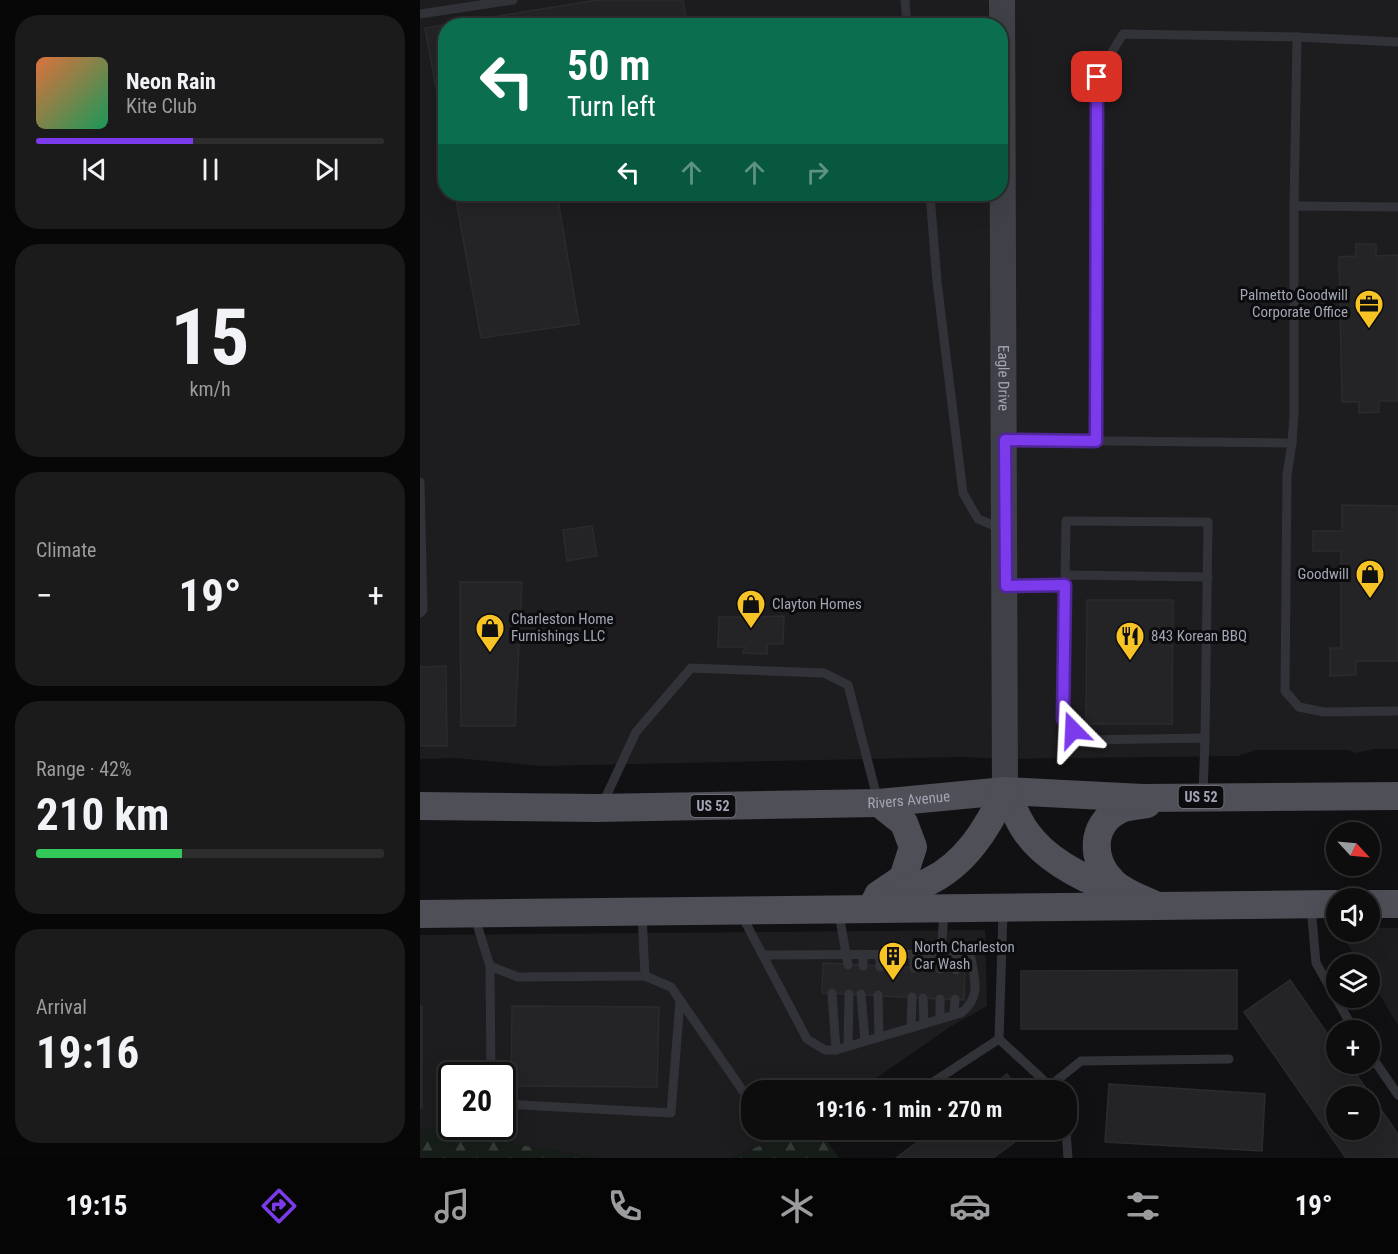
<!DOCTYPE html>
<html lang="en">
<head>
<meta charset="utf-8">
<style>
	:root { --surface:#0d0d0e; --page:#1b1b1c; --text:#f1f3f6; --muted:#9a9c9e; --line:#2d2d2e; --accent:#7c3aed }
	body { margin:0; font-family:"Roboto Condensed",sans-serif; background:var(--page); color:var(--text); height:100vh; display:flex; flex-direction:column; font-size:22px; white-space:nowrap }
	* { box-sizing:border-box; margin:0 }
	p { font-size:20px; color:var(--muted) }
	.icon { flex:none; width:33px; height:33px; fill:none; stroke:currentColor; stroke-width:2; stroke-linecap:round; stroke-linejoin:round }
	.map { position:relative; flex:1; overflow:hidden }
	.sheet { display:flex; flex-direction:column; gap:15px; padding:15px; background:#070708; width:420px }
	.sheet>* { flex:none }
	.hud { position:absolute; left:18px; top:18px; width:570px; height:183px; border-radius:24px; box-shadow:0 6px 24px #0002,0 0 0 2px var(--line); background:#0b6e4f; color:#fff; overflow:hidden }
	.needle { width:39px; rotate:116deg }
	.buttons { position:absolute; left:906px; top:822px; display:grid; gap:12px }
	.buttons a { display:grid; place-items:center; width:54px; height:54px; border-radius:50%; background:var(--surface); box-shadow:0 6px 24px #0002,0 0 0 2px var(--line); font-size:30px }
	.speed { position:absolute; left:18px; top:1062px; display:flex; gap:12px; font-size:30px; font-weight:700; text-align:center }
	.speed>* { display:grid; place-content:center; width:78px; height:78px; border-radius:50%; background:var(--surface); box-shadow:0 6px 24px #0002,0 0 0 2px var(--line); line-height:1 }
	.speed .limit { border:3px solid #111; border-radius:9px; background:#fff; color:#111 }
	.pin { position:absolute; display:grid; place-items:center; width:51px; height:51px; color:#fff; margin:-26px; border-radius:12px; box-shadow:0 3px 9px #0006 }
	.me { position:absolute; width:66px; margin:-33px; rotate:339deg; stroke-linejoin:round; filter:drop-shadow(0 0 4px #0008) }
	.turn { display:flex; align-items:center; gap:21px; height:126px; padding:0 30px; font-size:27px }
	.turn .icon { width:78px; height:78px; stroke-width:2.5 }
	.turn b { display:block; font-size:42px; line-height:51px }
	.lanes { display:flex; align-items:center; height:57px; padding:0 30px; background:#0003; justify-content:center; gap:30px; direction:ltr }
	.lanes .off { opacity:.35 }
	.big { font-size:45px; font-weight:700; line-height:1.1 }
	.sheet .card { flex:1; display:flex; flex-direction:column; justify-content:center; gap:9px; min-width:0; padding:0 21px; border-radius:24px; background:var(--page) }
	.sheet .dial { align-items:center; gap:0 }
	.dial b { font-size:78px; line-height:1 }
	.song { display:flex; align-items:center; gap:18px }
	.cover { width:72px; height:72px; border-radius:9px; background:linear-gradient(135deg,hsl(20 70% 55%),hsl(150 70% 35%)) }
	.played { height:6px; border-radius:3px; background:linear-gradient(90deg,var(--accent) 45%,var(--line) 45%) }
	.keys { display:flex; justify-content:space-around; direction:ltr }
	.heat { display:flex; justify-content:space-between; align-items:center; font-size:33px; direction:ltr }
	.charge { height:9px; border-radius:4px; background:linear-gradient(90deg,#34c759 42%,var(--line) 0) }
	.trip { position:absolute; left:321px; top:1080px; width:336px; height:60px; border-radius:24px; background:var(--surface); box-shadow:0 6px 24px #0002,0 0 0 2px var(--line); font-weight:700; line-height:60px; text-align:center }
	.tab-bar { display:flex; height:96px; justify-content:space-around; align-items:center; background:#050506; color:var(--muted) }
	.tab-bar .icon { width:42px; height:42px }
	.tab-bar .active { color:var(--accent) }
	.tab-bar b { font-size:27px; color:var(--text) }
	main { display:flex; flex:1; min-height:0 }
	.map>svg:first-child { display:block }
	.built { fill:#1d1d20; fill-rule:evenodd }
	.forest { fill:url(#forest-firs) }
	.building { fill:#242427; stroke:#2b2b2f; stroke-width:1.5; fill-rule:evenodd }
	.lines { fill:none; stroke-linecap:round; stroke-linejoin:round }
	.lane { stroke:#323338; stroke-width:9 }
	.secondary { stroke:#404148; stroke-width:26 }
	.primary { stroke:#4e4f57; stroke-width:28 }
	.route-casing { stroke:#51269a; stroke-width:15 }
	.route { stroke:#7c3aed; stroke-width:10 }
	.labels { text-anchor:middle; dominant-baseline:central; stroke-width:6; stroke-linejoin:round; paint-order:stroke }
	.shield { fill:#0c0c0e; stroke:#757882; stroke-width:1.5 }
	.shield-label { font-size:14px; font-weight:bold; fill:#a2a6b4 }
	.poi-label { font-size:15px; fill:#a2a6b4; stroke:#0c0c0e; text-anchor:start }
	.street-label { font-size:15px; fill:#a2a6b4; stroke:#0c0c0e }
</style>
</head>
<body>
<main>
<section class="sheet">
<div class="card">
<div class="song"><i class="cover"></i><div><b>Neon Rain</b><p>Kite Club</p></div></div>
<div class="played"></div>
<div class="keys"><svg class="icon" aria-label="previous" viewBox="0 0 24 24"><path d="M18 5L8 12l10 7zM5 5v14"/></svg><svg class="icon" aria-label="pause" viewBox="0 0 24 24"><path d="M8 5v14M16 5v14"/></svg><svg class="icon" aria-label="next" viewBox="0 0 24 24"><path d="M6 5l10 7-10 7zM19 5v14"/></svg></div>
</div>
<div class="card dial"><b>15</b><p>km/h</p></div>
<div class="card"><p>Climate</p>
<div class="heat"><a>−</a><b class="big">19°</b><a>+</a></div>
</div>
<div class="card"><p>Range · 42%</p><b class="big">210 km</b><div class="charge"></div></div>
<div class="card"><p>Arrival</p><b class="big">19:16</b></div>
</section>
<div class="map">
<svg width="978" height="1158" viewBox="0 0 978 1158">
	<defs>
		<pattern id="forest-firs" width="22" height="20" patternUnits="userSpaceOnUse" patternTransform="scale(1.5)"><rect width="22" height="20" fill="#171e19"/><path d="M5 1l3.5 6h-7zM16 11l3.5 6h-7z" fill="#363c38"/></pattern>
	</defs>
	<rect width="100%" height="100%" fill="#111113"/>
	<g class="built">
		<path d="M0,0H978V749H955L935,753L929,750H836L817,756L585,759L541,757L121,766L35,758L0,759ZM26,26H580V194H26Z"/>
		<path d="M950,928H978V1025L950,979V964H940L920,932H950Z"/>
		<path d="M565,930L567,1006L530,1027L439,1090H332V1130H377L311,1158H178L93,1144L59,1127L14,1128L0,1131V935ZM32,1076H82V1126H32Z"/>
	</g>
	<g class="forest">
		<path d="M59,1127L93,1144L178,1158H0V1131L14,1128Z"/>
		<path d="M377,1130H399L419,1158H311Z"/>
	</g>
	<g class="building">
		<path d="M177,0H263L267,26H26V142L5,28Z"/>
		<path d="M35,194H137L159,324L61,338Z"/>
		<path d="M936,244H956V256L978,255V401H959V412L939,413V402H922L919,257L936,256Z"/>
		<path d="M922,505L978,506V661H936V675L910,676V648H921V551H893V531H922Z"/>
		<path d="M172,526L177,556L147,561L143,530Z"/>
		<path d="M40,582H102L95,726H41Z"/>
		<path d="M667,600H753L752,724H666Z"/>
		<path d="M326,610H338V617L364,616L363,644H347V654L323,653L325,647H298L299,617H324Z"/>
		<path d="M26,666L27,746H0V667Z"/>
		<path d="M403,963L545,970L544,1000L402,993Z"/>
		<path d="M817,970V1029H601V971Z"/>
		<path d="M870,980L916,1046V1064H929L978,1134V1158H926L824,1012ZM916,1096H950V1130H916Z"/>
		<rect x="0" y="1006" width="2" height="102"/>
		<path d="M92,1006L239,1007L237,1087L91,1086Z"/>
		<path d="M587,1074L599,1090H566Z"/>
		<path d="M689,1084L845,1094L842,1151L685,1142Z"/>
		<path d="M514,1130H611L573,1158H476Z"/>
	</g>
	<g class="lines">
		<g class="lane">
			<path d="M485,0L487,26"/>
			<path d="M0,14L93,0"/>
			<path d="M510,194L517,282L543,493L558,519L580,528"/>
			<path d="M874,206L877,37"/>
			<path d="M585,440L872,443L867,475L865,691L879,707L904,712L978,711"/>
			<path d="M677,441V77L703,34L877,37L978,42"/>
			<path d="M872,443L874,415V206L978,207"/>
			<path d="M0,482L3,610L0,613"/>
			<path d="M646,575L788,577"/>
			<path d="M645,585L646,521L788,522L785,738"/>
			<path d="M586,586L645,585L643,719L664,740L785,738L783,793"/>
			<path d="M183,803L216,732L271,668L404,673L428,685L458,801"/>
			<path d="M891,907L896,963L934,1030"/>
			<path d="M321,914L387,1039L405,1050H416L541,1013C561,998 555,980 551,958L541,954L344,955"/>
			<path d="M419,914L428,965"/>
			<path d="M55,918L70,966L98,977L225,976L222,914"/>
			<path d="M443,954V966"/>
			<path d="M70,966L71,1076"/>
			<path d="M460,967V954"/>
			<path d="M494,968V954"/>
			<path d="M505,968V954"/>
			<path d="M520,969L524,913"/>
			<path d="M536,970L537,954"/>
			<path d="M225,976L251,987L332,1104"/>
			<path d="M412,993L416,1050"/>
			<path d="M441,994L445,1041"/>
			<path d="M458,995L459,1037"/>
			<path d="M503,998L504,1024"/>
			<path d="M520,999V1019"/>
			<path d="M534,1015L535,999"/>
			<path d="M491,1028L492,997"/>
			<path d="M579,1039L583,912"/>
			<path d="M428,1045L429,994"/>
			<path d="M950,1054L978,1095"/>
			<path d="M631,1085L661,1061L809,1059"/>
			<path d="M501,1090L579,1039L632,1088"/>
			<path d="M82,1104L251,1113L260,1001"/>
			<path d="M646,1130L648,1158"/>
		</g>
		<path class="secondary" id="s1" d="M582,0L585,791"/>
		<g class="primary">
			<path d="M585,791C592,805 598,821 607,833C627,861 666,880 698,892"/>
			<path d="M727,804C718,806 706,806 699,810C670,825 671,860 692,881C701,891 720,898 733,904"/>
			<path id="s2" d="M0,806L176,808L459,803L585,791L723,798L978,796"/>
			<path d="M458,895L483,878L493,847L484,823L459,803"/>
			<path d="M455,901C472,895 491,890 508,882C546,864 568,827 585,791"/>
			<path d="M950,904H978"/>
			<path d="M0,914L916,904"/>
		</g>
	</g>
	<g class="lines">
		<g class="route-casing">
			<path id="route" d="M653,730L643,719L645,585L586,586L585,440L676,441L677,77"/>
		</g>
		<use href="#route" class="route"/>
	</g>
	<defs>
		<g id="office-pin" transform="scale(1.5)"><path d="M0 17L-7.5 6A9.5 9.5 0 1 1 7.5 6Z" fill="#f8c324" stroke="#0c0c0e"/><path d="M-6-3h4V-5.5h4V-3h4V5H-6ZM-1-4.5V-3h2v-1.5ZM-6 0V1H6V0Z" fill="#111"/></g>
		<g id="shop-pin" transform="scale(1.5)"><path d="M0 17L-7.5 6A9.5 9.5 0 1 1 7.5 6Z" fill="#f8c324" stroke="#0c0c0e"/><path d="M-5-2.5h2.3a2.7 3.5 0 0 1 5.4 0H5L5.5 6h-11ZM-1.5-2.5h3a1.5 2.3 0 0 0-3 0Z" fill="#111"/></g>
		<g id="restaurant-pin" transform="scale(1.5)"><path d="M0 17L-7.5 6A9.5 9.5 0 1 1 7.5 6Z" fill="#f8c324" stroke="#0c0c0e"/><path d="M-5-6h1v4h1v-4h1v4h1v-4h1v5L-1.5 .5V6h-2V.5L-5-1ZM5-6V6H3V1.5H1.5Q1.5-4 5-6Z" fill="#111"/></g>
		<g id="building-pin" transform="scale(1.5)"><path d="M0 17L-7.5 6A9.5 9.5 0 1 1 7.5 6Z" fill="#f8c324" stroke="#0c0c0e"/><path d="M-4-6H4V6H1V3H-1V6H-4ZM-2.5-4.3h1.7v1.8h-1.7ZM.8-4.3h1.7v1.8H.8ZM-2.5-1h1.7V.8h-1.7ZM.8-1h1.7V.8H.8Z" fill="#111"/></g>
	</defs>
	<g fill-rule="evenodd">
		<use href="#office-pin" x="949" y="304"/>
		<use href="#shop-pin" x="950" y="574"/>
		<use href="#shop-pin" x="331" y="604"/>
		<use href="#shop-pin" x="70" y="628"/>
		<use href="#restaurant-pin" x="710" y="636"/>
		<use href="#building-pin" x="473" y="956"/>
	</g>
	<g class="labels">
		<g class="shield">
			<rect x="758.5" y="786" width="45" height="22" rx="4.5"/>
			<rect x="270.5" y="795" width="45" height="22" rx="4.5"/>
		</g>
		<g class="shield-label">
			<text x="781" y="797">US 52</text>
			<text x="293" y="806">US 52</text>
		</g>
		<g class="poi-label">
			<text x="928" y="295" text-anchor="end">Palmetto Goodwill<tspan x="928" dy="17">Corporate Office</tspan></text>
			<text x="929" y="574" text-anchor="end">Goodwill</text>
			<text x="352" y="604">Clayton Homes</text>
			<text x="91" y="619">Charleston Home<tspan x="91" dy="17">Furnishings LLC</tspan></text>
			<text x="731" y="636">843 Korean BBQ</text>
			<text x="494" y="947">North Charleston<tspan x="494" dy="17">Car Wash</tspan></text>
		</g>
		<g class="street-label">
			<text stroke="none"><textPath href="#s1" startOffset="378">Eagle Drive</textPath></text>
			<text stroke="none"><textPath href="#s2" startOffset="489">Rivers Avenue</textPath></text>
		</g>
	</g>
</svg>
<div class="buttons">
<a><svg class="needle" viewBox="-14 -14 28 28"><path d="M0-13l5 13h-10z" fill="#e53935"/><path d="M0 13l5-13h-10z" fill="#9a9c9e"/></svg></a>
<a><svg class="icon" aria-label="sound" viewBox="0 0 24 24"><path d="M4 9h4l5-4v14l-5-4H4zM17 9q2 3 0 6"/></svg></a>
<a><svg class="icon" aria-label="layers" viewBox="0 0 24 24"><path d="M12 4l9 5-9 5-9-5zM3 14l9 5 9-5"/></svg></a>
<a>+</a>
<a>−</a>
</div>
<div class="speed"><div class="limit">20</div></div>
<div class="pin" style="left:677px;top:77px;background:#d93025"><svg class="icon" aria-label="arrive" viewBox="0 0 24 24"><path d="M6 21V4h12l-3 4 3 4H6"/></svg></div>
<svg class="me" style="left:653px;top:730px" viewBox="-20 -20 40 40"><path d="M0-17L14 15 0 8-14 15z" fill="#7c3aed" stroke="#fff" stroke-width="4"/></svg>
<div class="trip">19:16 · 1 min · 270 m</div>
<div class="hud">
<div class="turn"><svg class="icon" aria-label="left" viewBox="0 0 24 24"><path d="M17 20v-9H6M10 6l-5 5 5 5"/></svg><div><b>50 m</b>Turn left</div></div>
<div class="lanes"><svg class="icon" aria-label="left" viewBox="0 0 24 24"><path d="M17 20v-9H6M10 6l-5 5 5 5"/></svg><svg class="icon off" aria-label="ahead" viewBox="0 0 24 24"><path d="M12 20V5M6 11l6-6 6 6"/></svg><svg class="icon off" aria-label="ahead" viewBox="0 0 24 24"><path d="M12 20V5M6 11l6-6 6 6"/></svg><svg class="icon off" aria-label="right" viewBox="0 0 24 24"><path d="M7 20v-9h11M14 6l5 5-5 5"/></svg></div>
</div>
</div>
</main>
<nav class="tab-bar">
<b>19:15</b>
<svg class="icon active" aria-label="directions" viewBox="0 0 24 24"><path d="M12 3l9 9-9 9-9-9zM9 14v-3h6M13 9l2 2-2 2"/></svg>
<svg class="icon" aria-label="music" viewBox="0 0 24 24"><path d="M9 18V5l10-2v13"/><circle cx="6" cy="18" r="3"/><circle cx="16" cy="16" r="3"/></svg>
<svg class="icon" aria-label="phone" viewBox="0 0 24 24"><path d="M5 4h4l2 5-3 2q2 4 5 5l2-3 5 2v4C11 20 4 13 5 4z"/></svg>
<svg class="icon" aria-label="climate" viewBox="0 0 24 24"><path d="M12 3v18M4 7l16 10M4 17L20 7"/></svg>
<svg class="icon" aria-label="car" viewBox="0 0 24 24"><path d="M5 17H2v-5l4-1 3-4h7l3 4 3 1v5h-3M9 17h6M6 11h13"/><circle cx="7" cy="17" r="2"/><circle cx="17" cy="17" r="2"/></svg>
<svg class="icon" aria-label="filters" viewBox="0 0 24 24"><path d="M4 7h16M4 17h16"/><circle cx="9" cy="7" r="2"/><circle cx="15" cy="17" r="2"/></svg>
<b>19°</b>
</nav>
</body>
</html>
